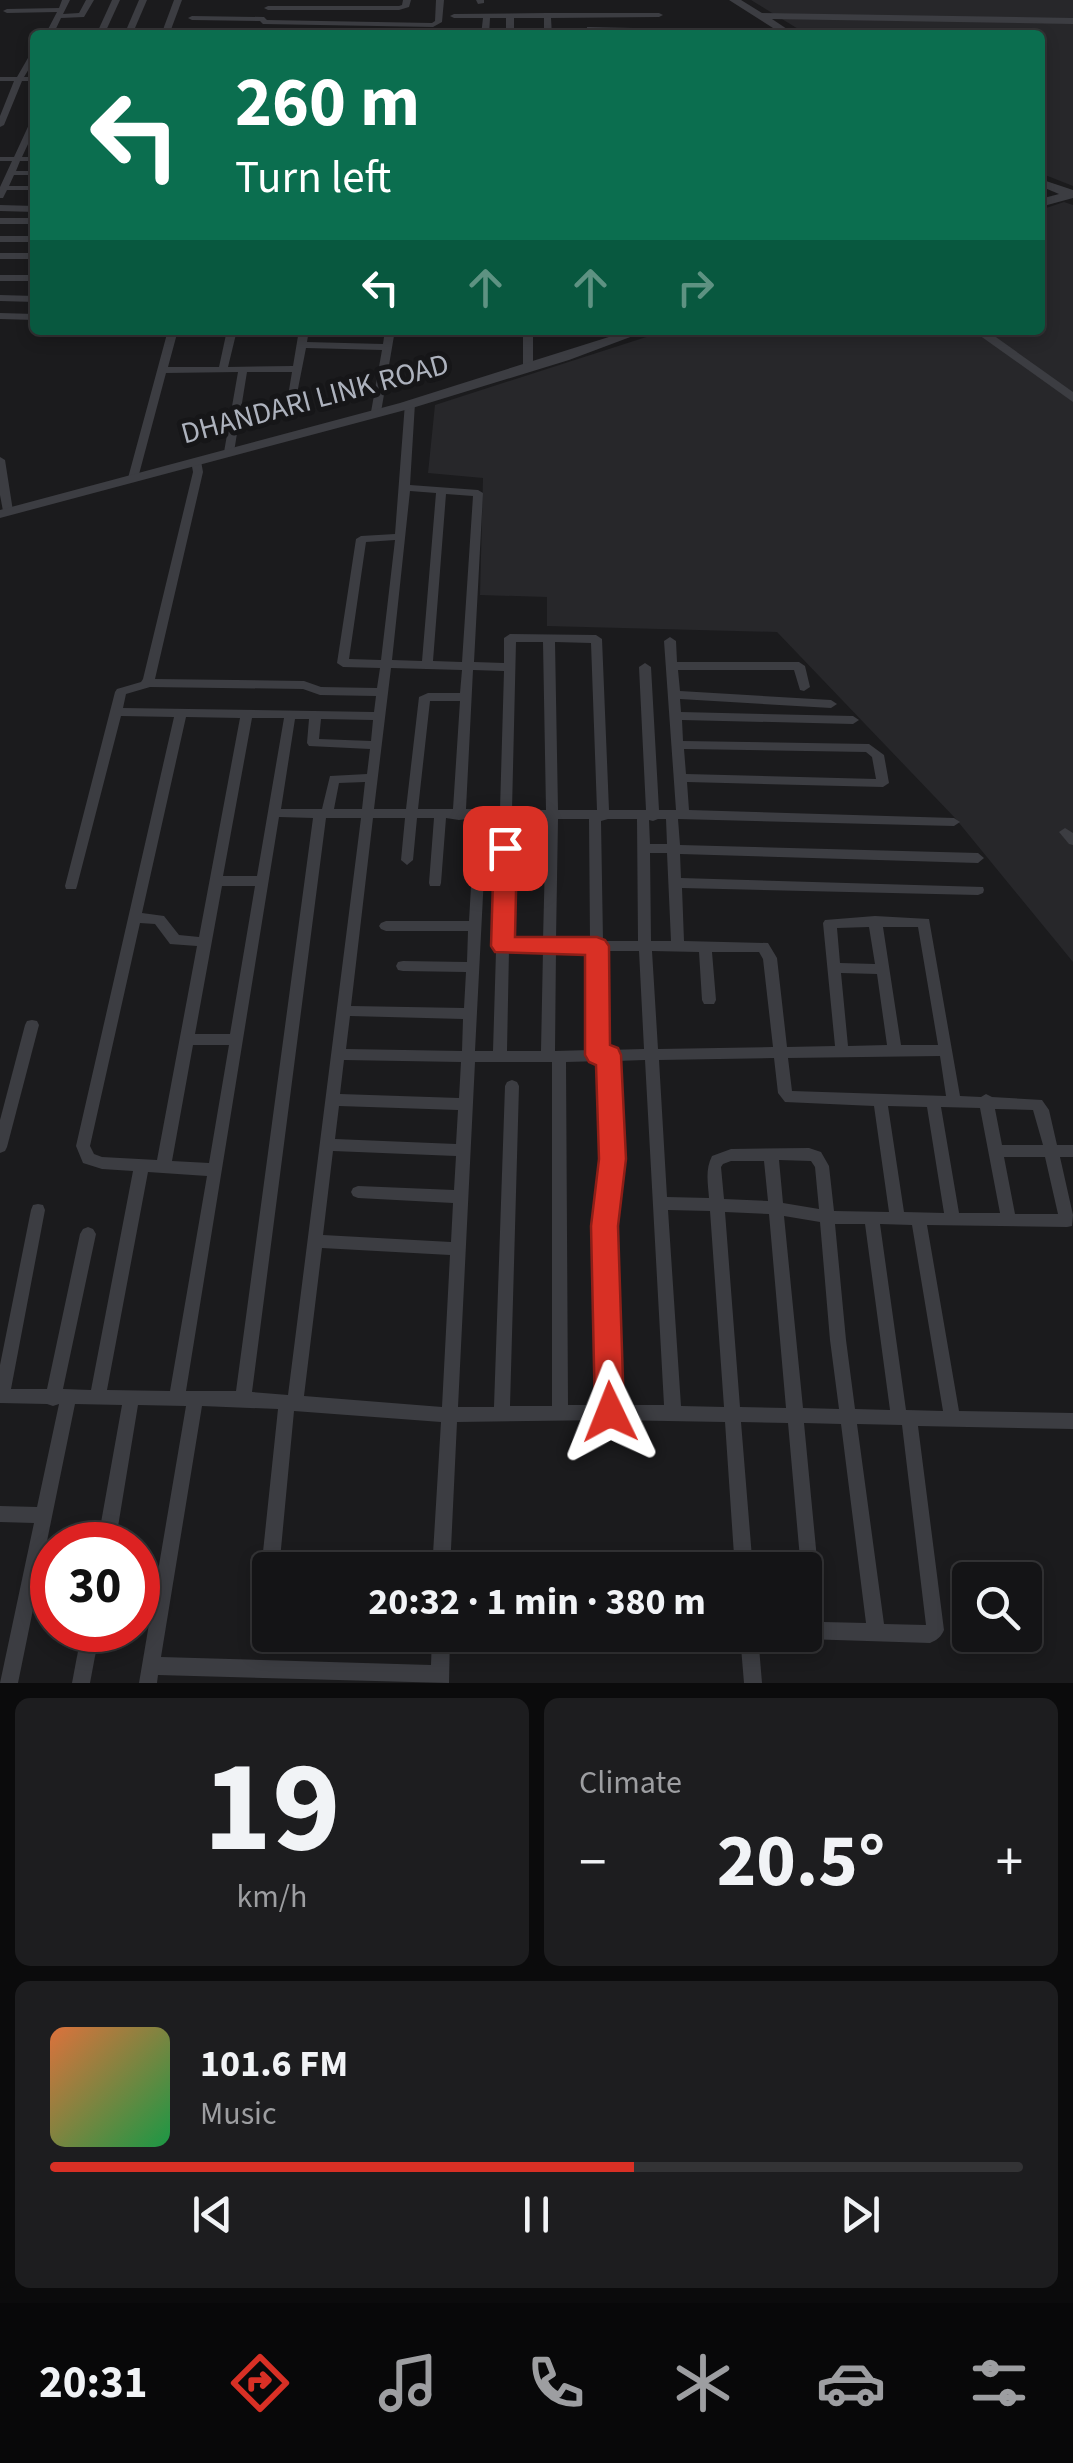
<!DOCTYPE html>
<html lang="en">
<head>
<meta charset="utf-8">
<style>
	:root { --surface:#141416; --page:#1d1d1f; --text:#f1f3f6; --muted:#9d9ea1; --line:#333335; --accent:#d93025 }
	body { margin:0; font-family:"Source Sans 3",sans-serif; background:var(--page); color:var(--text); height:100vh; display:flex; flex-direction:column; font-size:38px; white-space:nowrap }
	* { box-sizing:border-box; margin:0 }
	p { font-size:32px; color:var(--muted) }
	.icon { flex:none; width:55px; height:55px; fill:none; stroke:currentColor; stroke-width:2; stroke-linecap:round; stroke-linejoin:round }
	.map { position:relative; height:1683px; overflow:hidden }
	.details { display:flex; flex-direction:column; gap:15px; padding:15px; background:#0b0b0c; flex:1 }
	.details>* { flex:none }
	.top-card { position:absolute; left:30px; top:30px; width:1015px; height:305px; border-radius:10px; box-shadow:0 5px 15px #0003,0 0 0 2px var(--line); background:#0b6e4f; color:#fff; overflow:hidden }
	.controls { position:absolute; left:952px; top:1562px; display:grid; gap:20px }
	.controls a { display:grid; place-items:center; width:90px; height:90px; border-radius:10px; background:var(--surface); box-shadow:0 5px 15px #0003,0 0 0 2px var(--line); font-size:50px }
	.speed { position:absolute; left:30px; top:1522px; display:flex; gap:20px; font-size:50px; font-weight:700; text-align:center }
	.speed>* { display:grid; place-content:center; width:130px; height:130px; border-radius:50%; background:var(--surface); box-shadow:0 5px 15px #0003,0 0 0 2px var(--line); line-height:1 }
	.speed .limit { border:15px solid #d22; background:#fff; color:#111 }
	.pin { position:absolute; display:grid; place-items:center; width:85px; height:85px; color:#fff; margin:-42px; border-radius:20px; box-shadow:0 5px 15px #0006 }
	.me { position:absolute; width:110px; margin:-55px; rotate:358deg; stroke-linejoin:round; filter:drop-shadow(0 0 8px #0008) }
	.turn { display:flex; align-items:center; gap:35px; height:210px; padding:0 40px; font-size:45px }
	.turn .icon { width:130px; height:130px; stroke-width:2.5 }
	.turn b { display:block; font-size:70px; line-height:85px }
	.lanes { display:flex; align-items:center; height:95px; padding:0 40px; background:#0003; justify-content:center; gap:50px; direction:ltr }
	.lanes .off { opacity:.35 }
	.big { font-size:75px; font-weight:700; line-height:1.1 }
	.details .tile { flex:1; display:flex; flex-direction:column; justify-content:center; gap:15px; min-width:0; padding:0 35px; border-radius:15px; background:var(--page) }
	.details .dial { align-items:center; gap:0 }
	.dial b { font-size:130px; line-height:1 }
	.song { display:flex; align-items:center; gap:30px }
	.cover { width:120px; height:120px; border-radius:15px; background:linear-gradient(135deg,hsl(20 70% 55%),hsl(140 70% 35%)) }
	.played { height:10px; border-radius:5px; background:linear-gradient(90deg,var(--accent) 60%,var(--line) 60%) }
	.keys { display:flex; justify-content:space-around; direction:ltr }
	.heat { display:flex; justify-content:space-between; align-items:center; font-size:55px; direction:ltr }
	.details .tiles { flex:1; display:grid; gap:15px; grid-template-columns:1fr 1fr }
	.tile:last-child { grid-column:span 2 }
	.trip { position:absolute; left:252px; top:1552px; width:570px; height:100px; border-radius:10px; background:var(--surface); box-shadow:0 5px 15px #0003,0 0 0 2px var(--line); font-weight:700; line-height:100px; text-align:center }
	.dock { display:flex; height:160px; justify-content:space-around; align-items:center; background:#080809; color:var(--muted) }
	.dock .icon { width:70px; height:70px }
	.dock .current { color:var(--accent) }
	.dock b { font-size:45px; color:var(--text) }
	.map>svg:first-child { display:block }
	.built { fill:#27272a }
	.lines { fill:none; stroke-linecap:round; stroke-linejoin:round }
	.minor { fill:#3c3d42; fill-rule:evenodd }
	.tertiary { fill:#3c3d42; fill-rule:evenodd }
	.route { fill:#d93025; stroke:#8d1f18; stroke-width:2.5 }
	.labels { text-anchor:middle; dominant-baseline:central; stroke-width:10; stroke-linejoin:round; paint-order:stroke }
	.far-street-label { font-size:30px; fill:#adb2bd; stroke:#161618 }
</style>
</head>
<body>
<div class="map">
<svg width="1073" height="1683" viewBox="0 0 1073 1683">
	<rect width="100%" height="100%" fill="#1b1b1d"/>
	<g class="built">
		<path d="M751,0H1073V186L1040,173V35H808Z"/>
		<path d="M1064,202L1073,205V962L955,818L777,632L547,626V597L480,595L483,478L428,473L435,405L668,330H1040V210Z"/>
	</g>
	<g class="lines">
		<g class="minor">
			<path d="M62,0H70L63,14L79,13L86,0H94L84,17L61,18L53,35H45L57,12L7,13L3,11L7,9L59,8Z"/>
			<path d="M112,0H120L104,35H96Z"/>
			<path d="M139,0H147L132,35H124Z"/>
			<path d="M174,0H182L169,35H161Z"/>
			<path d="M403,0H411L409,7L399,10H268L264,8L268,6H399L402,5Z"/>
			<path d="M436,0H444L442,22L433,27L263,24L260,21L192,20L188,18L192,16L264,17L267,20L432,23L435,21Z"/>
			<path d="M476,0H484V3L478,4Z"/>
			<path d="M547,13H659L663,15L659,17L551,18L552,35H544V18H514V35H506V18H490L489,35H481L483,18H454L450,16L454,14Z"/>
			<path d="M590,27L676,29L680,31L676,33L587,31V27Z"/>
			<path d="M189,28H260L264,30L260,32H186V28Z"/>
			<path d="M32,51H35V59L24,77H35V81H22L4,125L0,127V116L14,81H0V77H17Z"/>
			<path d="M32,118H35V129L22,157H35V161H20L16,171H35V175H14L9,186H35V190H7L3,198H0V187L12,161H0V157H14Z"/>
			<path d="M0,205L35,206V212L0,211Z"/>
			<rect x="0" y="218" width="35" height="6"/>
			<rect x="0" y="236" width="35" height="6"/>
			<rect x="0" y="253" width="35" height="6"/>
			<rect x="0" y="275" width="35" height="6"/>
			<path d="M0,295L35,296V302L0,301Z"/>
			<path d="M0,313L35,314V320L0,319Z"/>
			<path d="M168,330H178L168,367H219L227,330H237L228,367L293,366L299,330H309L307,342L383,344L385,330H395L381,412L376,415L371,412L382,350L306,348L295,404H289L287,402L292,372H247L234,452L229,455L224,452L238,372L166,373L138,478L133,481L129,480L128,478Z"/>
			<path d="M523,330H533V369L528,372L523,369Z"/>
			<path d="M410,400L415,403L410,485L478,490L483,493L474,662L504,663V638L510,634L596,635L602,639L609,810H646L639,667L645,663L651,667L659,810H676L664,641L670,637L676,641L677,662H799L805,666L810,687L804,691L800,690L794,670H678L680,691L831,700L837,704L831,708L680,699L681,712L853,716L859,720L853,724L682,720L683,741L869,744L884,755L889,783L883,787L687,782L689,810L954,818L960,822L954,826L678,819L680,845L978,853L984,858L978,863L680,854L681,878L983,887L984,890L983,893L978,895L682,888L684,941L768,943L777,958L787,1047L835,1046L823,923L825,920L875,916L929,919L960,1096L981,1097L986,1094L992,1097L1042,1100L1049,1110L1057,1145H1073V1157H1060L1073,1215L1072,1226L1067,1227L927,1225L959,1411L1073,1413V1429L918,1426L944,1630C941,1637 937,1640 930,1643L805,1639L799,1636L805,1635V1570H801L788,1423L741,1422L753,1570H735L725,1422L610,1420L457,1422L450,1570H432L441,1422L294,1411L279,1570H270V1616L266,1618L260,1615L257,1609L278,1409L202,1406L161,1657L431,1665L432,1635H450L449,1683L158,1675L157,1683H139L186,1406L138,1405L115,1545H97L122,1405L75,1404L18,1683H0L34,1523L0,1522V1506L37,1507L59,1404L53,1406L47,1404L0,1403V1365L31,1210L33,1205L38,1204L43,1205L45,1210L11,1389H47L80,1234L83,1229L88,1227L93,1229L96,1234L63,1389L91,1390L133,1171L102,1169L83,1163L76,1146L174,717L121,716L77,886L76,889H66L65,886L115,692L117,689L141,682L143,679L193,472L191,461L196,458L201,461L203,472L155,679L304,681L321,687L377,688L380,668L343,667L337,663L356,539L361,536L395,534L405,403ZM410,491L436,493L422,661L392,660ZM446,494L473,496L462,662L433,661ZM395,540L381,660L349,659L366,542ZM516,642H543L546,810H512ZM555,642L591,643L597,810H558ZM391,668L462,670L460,693H428L419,697L406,809H374ZM473,670L504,671L500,810L466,809ZM150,687L303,689L320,695L376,696L374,712L123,708L126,694ZM430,701H460L453,809H418ZM186,717L240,718L199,937L179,935L164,916L142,913ZM252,718H284L257,876H223ZM295,719H309L307,743L309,746L370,749L367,774L330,776L322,809H281ZM321,719L373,720L371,741L319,739ZM684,749L866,752L872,757L876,779L686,774ZM365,782L362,809H334L339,783ZM279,817L313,818L236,1391H186ZM326,818H361L288,1395L252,1392ZM373,818H405L401,860L407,865L413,860L417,818H434L429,883L430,886H440L441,883L446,818L459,820L475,818L469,921H386L381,923L379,926L381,929L386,931H468L467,962L403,961L398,962L396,966L398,970L403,971L466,972L464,1008L351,1006ZM487,818H500L493,1051H475ZM512,818L546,819L543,940H509ZM558,819H589L590,941L556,940ZM608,819H637L638,941H603L601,821ZM658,819H666L667,844H650L649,820L653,821ZM650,853H667L671,941H651ZM222,886H255L230,1034H195ZM140,923L155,924L170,944L197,946L157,1160L102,1157L94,1154L90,1146ZM869,927L875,964L840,963L837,928ZM883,927H918L938,1045H901ZM509,950H543L541,1051H507ZM556,950L590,951L591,1050L555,1051ZM603,951H639L644,1049L605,1050ZM652,951L699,952L702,1000L704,1004H714L716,1000L712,952H759L763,959L773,1047L658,1049ZM841,973L877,974L887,1045L848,1046ZM350,1016L463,1019L462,1051L346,1049ZM193,1045H229L209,1163L172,1161ZM940,1056L946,1096L792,1091L788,1058ZM774,1058L778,1093L785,1102L874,1106L889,1212L834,1211L829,1166L821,1152L809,1148L731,1149L712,1156C705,1170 708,1183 709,1198L667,1197L659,1060ZM344,1060L461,1062L459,1098L340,1094ZM645,1060L664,1405H618L611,1226L619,1159L616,1061ZM602,1061L605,1159L597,1226L602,1405H568L566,1062ZM475,1062H552V1406H510L519,1086L517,1082L512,1080L507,1082L505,1086L494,1407H458ZM339,1106L458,1110L456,1144L335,1139ZM888,1106L927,1107L944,1213L904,1212ZM941,1107L980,1108L1000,1213H959ZM995,1109L1033,1110L1043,1145H1002ZM333,1151L456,1156L454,1190L358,1186L353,1188L351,1192L353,1196L358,1198L453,1203L451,1242L323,1235ZM1004,1157H1045L1058,1214H1015ZM779,1160L811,1161L815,1167L819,1209L783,1203ZM731,1161H764L768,1201L724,1199L721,1167L723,1164ZM148,1172L207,1176L170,1391L107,1390ZM668,1210L710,1211L724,1407L681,1406ZM725,1212L769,1214L786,1408L740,1407ZM784,1216L820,1222L830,1340L839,1409L803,1408ZM835,1224H865L890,1410L855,1409L846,1340ZM880,1224L912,1225L943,1411L906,1410ZM322,1248L450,1255L442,1407L304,1396ZM804,1423L841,1424L866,1623L823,1622ZM857,1424L902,1425L926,1625L884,1624Z"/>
			<path d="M0,457L5,460L13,511L8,514L3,511L0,495Z"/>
			<path d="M1065,828L1073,833V845L1069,844L1059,832Z"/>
			<path d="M32,1020L37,1021L39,1025L7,1147L5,1151L0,1153V1120L25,1025L27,1021Z"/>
			<path d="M82,1630H100L90,1683H72Z"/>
			<path d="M740,1635H758L762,1683H744Z"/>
		</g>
		<g class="tertiary">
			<path d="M729,0H741L762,13L1073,18V24L772,19L796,35H784Z"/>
			<path d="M1040,179L1073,190V198L1040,207V199L1059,194L1040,186Z"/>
			<path d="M631,330H649L569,360L409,409L0,518V510L400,403Z"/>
			<path d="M972,330H986L1073,392V402Z"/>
		</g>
	</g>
	<path class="route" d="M505,840L517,848L515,937H597L605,940L609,946L610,1045L618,1048L621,1055L626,1159L618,1226L624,1412L620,1422L610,1426L599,1422L595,1412L591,1226L599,1159L596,1065L589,1062L585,1055V955L495,952L491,946L494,848Z"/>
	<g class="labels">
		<g class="far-street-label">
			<text transform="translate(315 399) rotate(-15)">DHANDARI LINK ROAD</text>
		</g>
	</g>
</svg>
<div class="controls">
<a><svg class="icon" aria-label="search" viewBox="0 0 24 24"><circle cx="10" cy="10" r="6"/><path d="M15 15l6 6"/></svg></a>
</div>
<div class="speed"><div class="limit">30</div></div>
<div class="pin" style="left:505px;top:848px;background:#d93025"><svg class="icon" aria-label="arrive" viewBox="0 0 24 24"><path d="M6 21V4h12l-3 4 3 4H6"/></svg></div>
<svg class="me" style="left:610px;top:1412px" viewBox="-20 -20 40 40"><path d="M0-17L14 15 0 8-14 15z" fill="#d93025" stroke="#fff" stroke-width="4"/></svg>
<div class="trip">20:32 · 1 min · 380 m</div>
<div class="top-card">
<div class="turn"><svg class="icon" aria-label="left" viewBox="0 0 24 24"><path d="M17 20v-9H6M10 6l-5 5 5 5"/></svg><div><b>260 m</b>Turn left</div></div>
<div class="lanes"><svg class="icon" aria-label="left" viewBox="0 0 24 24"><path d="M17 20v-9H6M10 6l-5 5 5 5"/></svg><svg class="icon off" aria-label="ahead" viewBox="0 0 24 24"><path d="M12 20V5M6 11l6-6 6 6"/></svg><svg class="icon off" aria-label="ahead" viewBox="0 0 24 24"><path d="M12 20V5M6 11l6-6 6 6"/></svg><svg class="icon off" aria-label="right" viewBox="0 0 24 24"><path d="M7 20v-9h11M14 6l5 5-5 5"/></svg></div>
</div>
</div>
<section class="details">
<div class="tiles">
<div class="tile dial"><b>19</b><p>km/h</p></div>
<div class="tile"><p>Climate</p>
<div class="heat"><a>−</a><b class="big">20.5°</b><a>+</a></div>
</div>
<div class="tile">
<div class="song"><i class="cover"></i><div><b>101.6 FM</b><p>Music</p></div></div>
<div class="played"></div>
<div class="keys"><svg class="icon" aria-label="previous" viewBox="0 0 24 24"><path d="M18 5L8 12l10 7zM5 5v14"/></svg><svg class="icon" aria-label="pause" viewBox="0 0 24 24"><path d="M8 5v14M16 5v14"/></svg><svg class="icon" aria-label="next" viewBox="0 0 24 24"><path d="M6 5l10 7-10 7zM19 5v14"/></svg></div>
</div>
</div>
</section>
<nav class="dock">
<b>20:31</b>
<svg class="icon current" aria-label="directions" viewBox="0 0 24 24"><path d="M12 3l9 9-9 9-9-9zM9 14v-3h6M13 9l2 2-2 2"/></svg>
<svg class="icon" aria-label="music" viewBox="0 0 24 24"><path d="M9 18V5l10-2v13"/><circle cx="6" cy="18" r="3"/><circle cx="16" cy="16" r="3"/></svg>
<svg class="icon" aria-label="phone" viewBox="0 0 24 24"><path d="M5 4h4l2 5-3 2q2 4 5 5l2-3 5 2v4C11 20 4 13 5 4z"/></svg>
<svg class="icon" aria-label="climate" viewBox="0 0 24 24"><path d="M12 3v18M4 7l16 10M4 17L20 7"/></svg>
<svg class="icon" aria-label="car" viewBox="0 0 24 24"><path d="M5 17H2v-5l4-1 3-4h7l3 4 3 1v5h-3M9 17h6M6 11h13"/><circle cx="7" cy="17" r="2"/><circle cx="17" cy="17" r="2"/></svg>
<svg class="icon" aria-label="filters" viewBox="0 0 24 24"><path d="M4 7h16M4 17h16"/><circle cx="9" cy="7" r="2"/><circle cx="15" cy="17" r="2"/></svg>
</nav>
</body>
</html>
